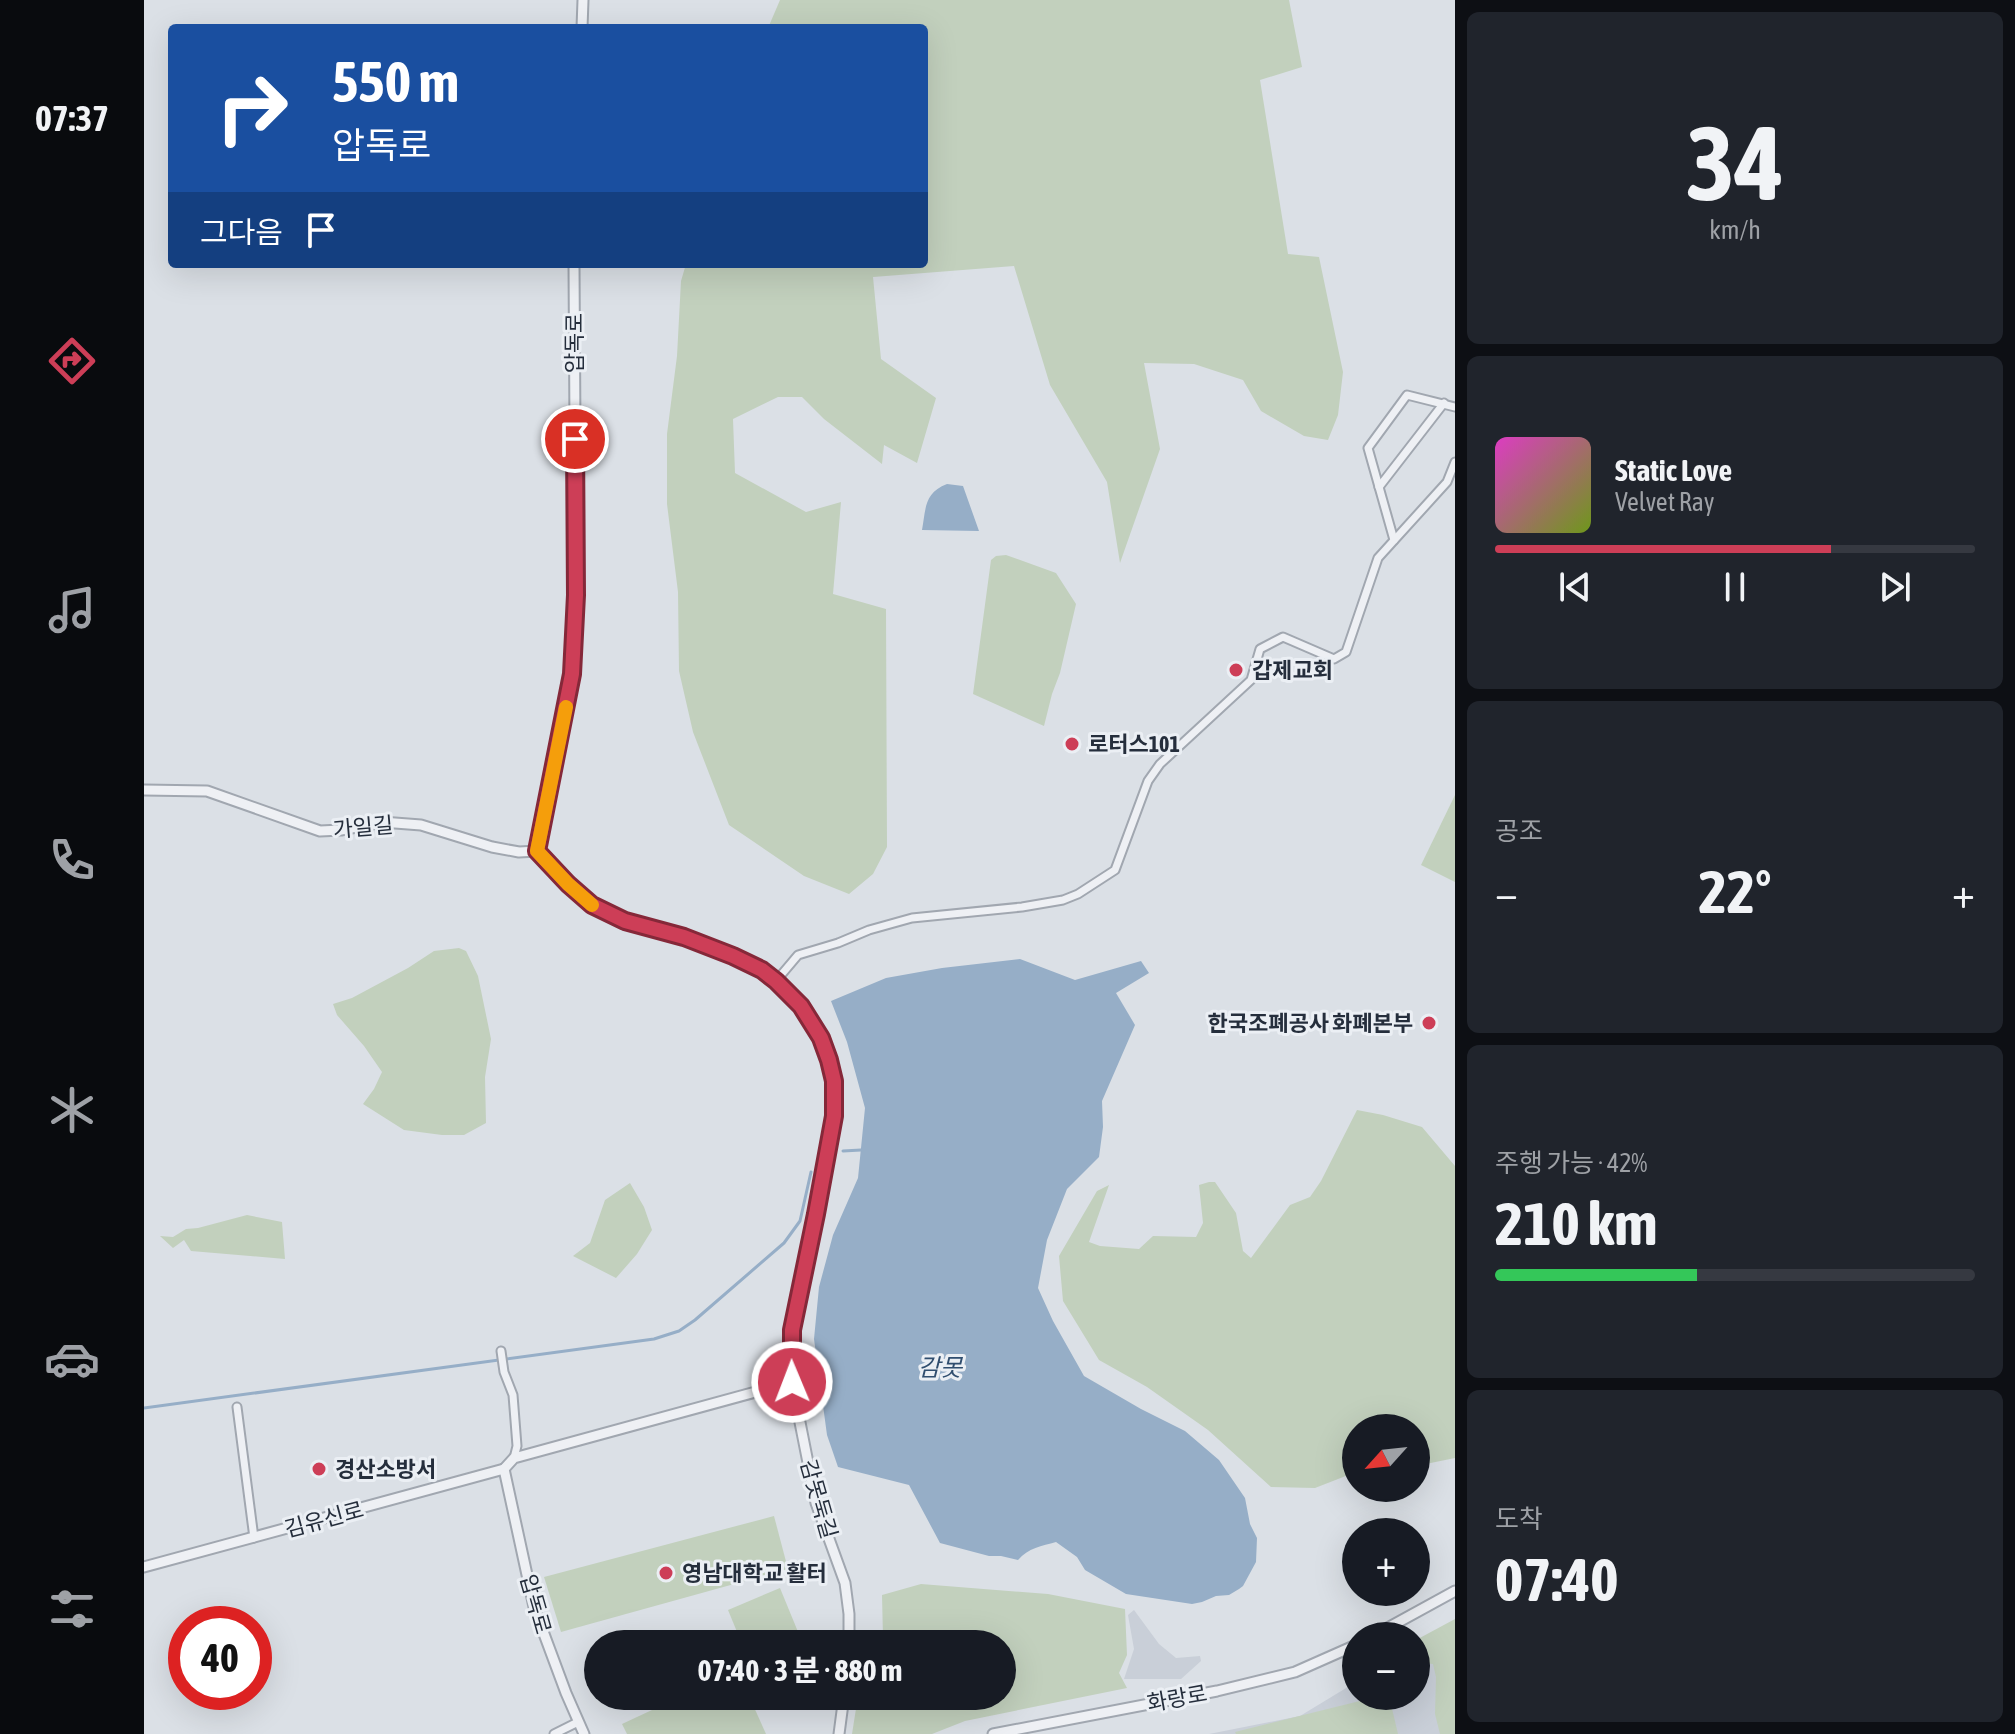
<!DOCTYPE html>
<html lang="ko">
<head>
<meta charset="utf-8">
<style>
	:root { --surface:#171b24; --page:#20242c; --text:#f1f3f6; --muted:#9ea1a6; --line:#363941; --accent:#cd3e57 }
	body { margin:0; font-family:"Asap Condensed","Noto Sans KR",sans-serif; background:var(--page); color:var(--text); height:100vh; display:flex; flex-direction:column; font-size:30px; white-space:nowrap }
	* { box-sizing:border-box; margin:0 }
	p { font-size:26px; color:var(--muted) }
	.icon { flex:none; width:44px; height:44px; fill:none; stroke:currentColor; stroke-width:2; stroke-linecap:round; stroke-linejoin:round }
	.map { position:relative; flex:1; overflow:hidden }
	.side { display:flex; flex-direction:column; gap:12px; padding:12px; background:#0d0f14; width:560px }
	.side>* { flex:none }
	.banner { position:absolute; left:24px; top:24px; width:760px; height:244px; border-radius:8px; box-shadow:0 8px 32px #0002; background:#1a4fa0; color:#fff; overflow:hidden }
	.needle { width:52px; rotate:243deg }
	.fabs { position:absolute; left:1198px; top:1414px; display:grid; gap:16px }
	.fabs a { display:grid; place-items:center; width:88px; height:88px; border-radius:50%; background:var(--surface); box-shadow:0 8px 32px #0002; font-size:40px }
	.speed { position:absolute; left:24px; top:1606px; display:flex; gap:16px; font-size:40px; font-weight:700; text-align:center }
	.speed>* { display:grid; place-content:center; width:104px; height:104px; border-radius:50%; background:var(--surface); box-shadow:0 8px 32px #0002; line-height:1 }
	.speed .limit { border:12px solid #d22; background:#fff; color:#111 }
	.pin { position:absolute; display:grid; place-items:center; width:68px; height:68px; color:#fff; margin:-34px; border:4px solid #fff; border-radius:50%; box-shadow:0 2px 8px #0007 }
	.me { position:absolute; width:88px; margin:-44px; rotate:359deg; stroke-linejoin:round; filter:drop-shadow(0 0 6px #0008) }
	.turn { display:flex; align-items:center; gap:28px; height:168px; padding:0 32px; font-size:36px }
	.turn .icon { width:104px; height:104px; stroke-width:2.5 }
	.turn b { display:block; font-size:56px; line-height:68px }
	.then { display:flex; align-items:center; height:76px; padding:0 32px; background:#0003; gap:16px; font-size:30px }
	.big { font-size:60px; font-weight:700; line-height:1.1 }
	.side .widget { flex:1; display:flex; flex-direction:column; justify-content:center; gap:12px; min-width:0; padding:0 28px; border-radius:12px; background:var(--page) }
	.side .dial { align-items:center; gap:0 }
	.dial b { font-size:104px; line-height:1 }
	.song { display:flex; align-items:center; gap:24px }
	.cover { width:96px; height:96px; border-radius:12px; background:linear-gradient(135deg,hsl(310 70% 55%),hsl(80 70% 35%)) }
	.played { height:8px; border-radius:4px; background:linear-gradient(90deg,var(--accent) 70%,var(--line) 70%) }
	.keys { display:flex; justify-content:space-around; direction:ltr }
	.heat { display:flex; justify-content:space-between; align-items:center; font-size:44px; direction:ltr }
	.charge { height:12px; border-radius:6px; background:linear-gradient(90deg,#34c759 42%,var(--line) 0) }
	.trip { position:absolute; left:440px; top:1630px; width:432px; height:80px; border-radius:40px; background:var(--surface); box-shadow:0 8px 32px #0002; font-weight:700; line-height:80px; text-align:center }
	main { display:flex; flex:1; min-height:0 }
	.menu { display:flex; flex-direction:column; width:144px; justify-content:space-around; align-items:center; background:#090b0e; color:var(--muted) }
	.menu .icon { width:56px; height:56px }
	.menu .current { color:var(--accent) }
	.menu b { font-size:36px; color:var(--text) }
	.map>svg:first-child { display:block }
	.built { fill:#c9cfd8 }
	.green { fill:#c2d0bd }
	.water { fill:#96aec7 }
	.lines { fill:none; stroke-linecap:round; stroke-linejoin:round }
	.stream { stroke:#96aec7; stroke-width:3 }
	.minor-casing { stroke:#a1a7b0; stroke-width:11 }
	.tertiary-casing { stroke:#a1a7b0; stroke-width:13 }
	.minor { stroke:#eef0f4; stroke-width:7 }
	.tertiary { stroke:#eef0f4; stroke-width:9 }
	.route-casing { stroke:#852839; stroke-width:20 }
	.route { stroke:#cd3e57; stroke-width:14 }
	.slow { stroke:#f59e0b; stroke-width:14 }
	.poi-dot { fill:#cd3e57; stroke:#ebeff4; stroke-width:3 }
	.labels { text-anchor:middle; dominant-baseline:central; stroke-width:6; stroke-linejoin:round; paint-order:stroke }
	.street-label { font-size:22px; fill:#252e3c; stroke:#ebeff4 }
	.poi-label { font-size:22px; font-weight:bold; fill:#252e3c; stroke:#ebeff4; text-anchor:start }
	.water-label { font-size:24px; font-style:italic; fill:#304e6f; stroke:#ebeff4 }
</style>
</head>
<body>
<main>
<nav class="menu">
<b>07:37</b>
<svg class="icon current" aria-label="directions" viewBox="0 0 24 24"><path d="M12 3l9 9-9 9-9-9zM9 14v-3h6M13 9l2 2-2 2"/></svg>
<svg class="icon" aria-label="music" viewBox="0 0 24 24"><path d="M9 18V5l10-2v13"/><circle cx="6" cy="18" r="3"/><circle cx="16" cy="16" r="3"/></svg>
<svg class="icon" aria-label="phone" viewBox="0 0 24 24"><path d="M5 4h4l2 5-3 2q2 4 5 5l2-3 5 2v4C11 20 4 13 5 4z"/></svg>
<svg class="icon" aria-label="climate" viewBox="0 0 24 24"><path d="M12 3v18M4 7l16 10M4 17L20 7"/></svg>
<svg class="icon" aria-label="car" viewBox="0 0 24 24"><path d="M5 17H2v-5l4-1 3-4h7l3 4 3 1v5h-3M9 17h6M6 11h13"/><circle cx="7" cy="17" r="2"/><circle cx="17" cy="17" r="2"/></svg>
<svg class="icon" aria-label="filters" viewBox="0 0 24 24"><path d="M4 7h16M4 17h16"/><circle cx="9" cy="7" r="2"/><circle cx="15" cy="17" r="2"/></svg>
</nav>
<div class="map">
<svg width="1311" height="1734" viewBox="0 0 1311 1734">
	<rect width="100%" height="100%" fill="#dbe0e6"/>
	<g class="built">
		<path d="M990,1610L1015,1644L1032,1658L1056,1656L1057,1661L1037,1679H980L990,1649L984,1615Z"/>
		<path d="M1311,1628V1734H1065L1156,1716L1212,1682V1696H1272V1647Z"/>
	</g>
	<g class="green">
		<path d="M636,0H1145L1158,67L1116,80L1144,254L1175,257L1199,372L1194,415L1184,440L1160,436L1117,411L1099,380L1050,364L1000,363L1016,449L976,563L963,482L906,385L870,266L729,277L737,359L792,398L773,463L740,445L738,464L680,419L658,397H634L589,419L591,473L662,512L697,502L689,594L742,609L743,847L729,874L705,894L660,876L585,825L549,732L535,671L534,592L523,504V434L533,356L537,281L542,264H780V28H624Z"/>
		<path d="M862,555L912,573L932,604L916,673L908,694L900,726L829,694L847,560L852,556Z"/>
		<path d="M1311,795V882L1277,865Z"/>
		<path d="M315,948L322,951L334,976L347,1039L341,1077L342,1123L320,1135H298L260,1130L219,1104L230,1089L238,1072L220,1046L193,1015L189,1004L208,998L264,968L290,951Z"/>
		<path d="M1213,1110L1239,1115L1278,1127L1311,1166V1458L1272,1466V1428H1212V1472L1171,1488L1127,1487L1064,1430L1003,1387L955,1360L919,1301L915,1256L953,1191L965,1185L945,1242L956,1246L995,1249L1009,1236L1052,1237L1059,1223L1055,1185L1065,1182H1071L1092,1213L1099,1251L1107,1258L1146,1205L1166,1197L1177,1181Z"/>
		<path d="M486,1183L500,1207L508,1230L493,1254L472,1278L429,1256L446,1243L461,1200Z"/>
		<path d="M103,1215L138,1222L141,1259L47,1251L40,1240L29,1248L16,1236L29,1237L42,1229L54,1228Z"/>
		<path d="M630,1516L644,1569L417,1632L400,1577Z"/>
		<path d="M777,1584L904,1594L981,1609L983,1655L975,1673L983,1688L821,1721L788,1734H708L714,1696H858V1644H737L739,1638L738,1595Z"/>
		<path d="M636,1588L659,1644H598L584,1610Z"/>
		<path d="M1311,1619V1734H1296L1291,1714L1292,1677L1289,1664L1279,1663L1272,1640Z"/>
		<path d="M538,1696H605L622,1734H483L478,1724Z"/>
		<path d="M1236,1696H1245L1254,1734H1092L1091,1732Z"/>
	</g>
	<g class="water">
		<path d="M803,484L819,486L835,531L778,530C782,508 780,493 803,484Z"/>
		<path d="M876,959L931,980L997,961L1005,973L972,993L991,1025L958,1101L959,1127L955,1157L923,1189L903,1240L894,1288L909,1321L940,1376L997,1409L1041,1431L1075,1460L1101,1498L1106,1524L1113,1538L1112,1562L1099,1586L1095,1589L1085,1595L1072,1596L1058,1602L1048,1604L982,1594L941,1570L933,1557L912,1542C898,1546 884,1548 874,1560L857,1556H845L796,1543L765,1485L694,1467L683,1435L670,1339L675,1287L689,1235L714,1178L721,1108L703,1042L687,1001L742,978L798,968Z"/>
	</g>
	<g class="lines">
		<g class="stream">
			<path d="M699,1151L717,1150"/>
			<path d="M0,1408L510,1339L535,1331L551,1320L640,1243L656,1221L667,1172"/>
		</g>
		<g class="minor-casing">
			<g id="minor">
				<path d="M1235,487L1300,403"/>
				<path d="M1250,540L1224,448L1263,395L1311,407"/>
				<path d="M632,981L654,955L694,943L725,930L768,918L878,907L919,900L934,894L971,870L1004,781L1016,764L1107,680L1116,649L1139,637L1190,659L1202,652L1234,558L1303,482L1311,462"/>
				<path d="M357,1351L360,1372L369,1395L373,1446L370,1458"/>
				<path d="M93,1407L110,1538"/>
				<path d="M410,1734L434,1722"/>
			</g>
		</g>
		<g class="tertiary-casing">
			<g id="tertiary">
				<path d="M438,28L439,0"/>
				<path d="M0,790L63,791L176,831L197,830L238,822L277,825L348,847L375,852L393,851"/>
				<path d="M393,851L424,884L448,905L481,921L540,937L589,956L618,970L632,981L657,1006L677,1038L685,1060L690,1081V1116L672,1214L648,1330L647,1353L648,1382L672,1503L701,1583L705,1614V1644"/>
				<path d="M393,851L428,674L432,595L430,264"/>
				<path d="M360,1469L370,1458L648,1382"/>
				<path d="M360,1469L390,1607L422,1693L440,1734"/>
				<path d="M0,1567L360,1469"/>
				<path d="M1229,1636L1311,1591"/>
				<path d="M695,1734L700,1696"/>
				<path d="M849,1734L1073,1691L1151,1672L1212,1645"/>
			</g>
		</g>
		<use href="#minor" class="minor"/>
		<use href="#tertiary" class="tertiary"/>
	</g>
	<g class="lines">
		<g class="route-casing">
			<path id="route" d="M431,439L432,595L428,674L393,851L424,884L448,905L481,921L540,937L589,956L618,970L632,981L657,1006L677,1038L685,1060L690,1081V1116L672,1214L648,1330V1382"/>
		</g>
		<use href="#route" class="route"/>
		<path class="slow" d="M422,707L393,851L424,884L448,905"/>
	</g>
	<g class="poi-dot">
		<circle cx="1092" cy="670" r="8"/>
		<circle cx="928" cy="744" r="8"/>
		<circle cx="1285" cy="1023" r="8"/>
		<circle cx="175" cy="1469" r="8"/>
		<circle cx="522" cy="1573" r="8"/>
	</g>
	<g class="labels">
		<g class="street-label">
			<text transform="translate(430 343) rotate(-90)">압독로</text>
			<text transform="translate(219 827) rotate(-5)">가일길</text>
			<text transform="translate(675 1499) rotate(74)">감못둑길</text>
			<text transform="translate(180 1519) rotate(-15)">김유신로</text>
			<text transform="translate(392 1604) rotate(74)">압독로</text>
			<text transform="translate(1033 1698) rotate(-10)">화랑로</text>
		</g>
		<g class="poi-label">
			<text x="1108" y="670">갑제교회</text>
			<text x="944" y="744">로터스101</text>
			<text x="1269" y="1023" text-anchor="end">한국조폐공사 화폐본부</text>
			<text x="191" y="1469">경산소방서</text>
			<text x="538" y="1573">영남대학교 활터</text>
		</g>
		<g class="water-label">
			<text x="796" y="1367">감못</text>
		</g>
	</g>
</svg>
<div class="fabs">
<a><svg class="needle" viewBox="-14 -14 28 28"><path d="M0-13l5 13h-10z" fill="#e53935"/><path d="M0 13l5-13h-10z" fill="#9ea1a6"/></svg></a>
<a>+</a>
<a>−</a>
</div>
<div class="speed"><div class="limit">40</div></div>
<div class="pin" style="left:431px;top:439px;background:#d93025"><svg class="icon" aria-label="arrive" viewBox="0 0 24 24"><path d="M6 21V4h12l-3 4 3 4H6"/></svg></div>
<svg class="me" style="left:648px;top:1382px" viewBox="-20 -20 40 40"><circle r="17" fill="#cd3e57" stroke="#fff" stroke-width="3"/><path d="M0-11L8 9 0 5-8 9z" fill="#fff"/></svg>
<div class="trip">07:40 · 3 분 · 880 m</div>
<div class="banner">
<div class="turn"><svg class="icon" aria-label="right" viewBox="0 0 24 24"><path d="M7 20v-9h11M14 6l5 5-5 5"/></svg><div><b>550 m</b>압독로</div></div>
<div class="then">그다음<svg class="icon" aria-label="arrive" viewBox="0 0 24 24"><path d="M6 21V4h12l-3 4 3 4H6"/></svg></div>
</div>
</div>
<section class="side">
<div class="widget dial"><b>34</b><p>km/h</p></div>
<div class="widget">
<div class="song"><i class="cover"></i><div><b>Static Love</b><p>Velvet Ray</p></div></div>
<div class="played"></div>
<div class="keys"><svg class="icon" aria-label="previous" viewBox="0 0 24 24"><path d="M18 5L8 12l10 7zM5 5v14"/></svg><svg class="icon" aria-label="pause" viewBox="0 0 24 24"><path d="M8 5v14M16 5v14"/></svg><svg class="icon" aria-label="next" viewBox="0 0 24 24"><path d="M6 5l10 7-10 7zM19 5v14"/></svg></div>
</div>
<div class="widget"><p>공조</p>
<div class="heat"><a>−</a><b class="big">22°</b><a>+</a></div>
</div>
<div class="widget"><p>주행 가능 · 42%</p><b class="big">210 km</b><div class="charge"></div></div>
<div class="widget"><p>도착</p><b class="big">07:40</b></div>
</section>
</main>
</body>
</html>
